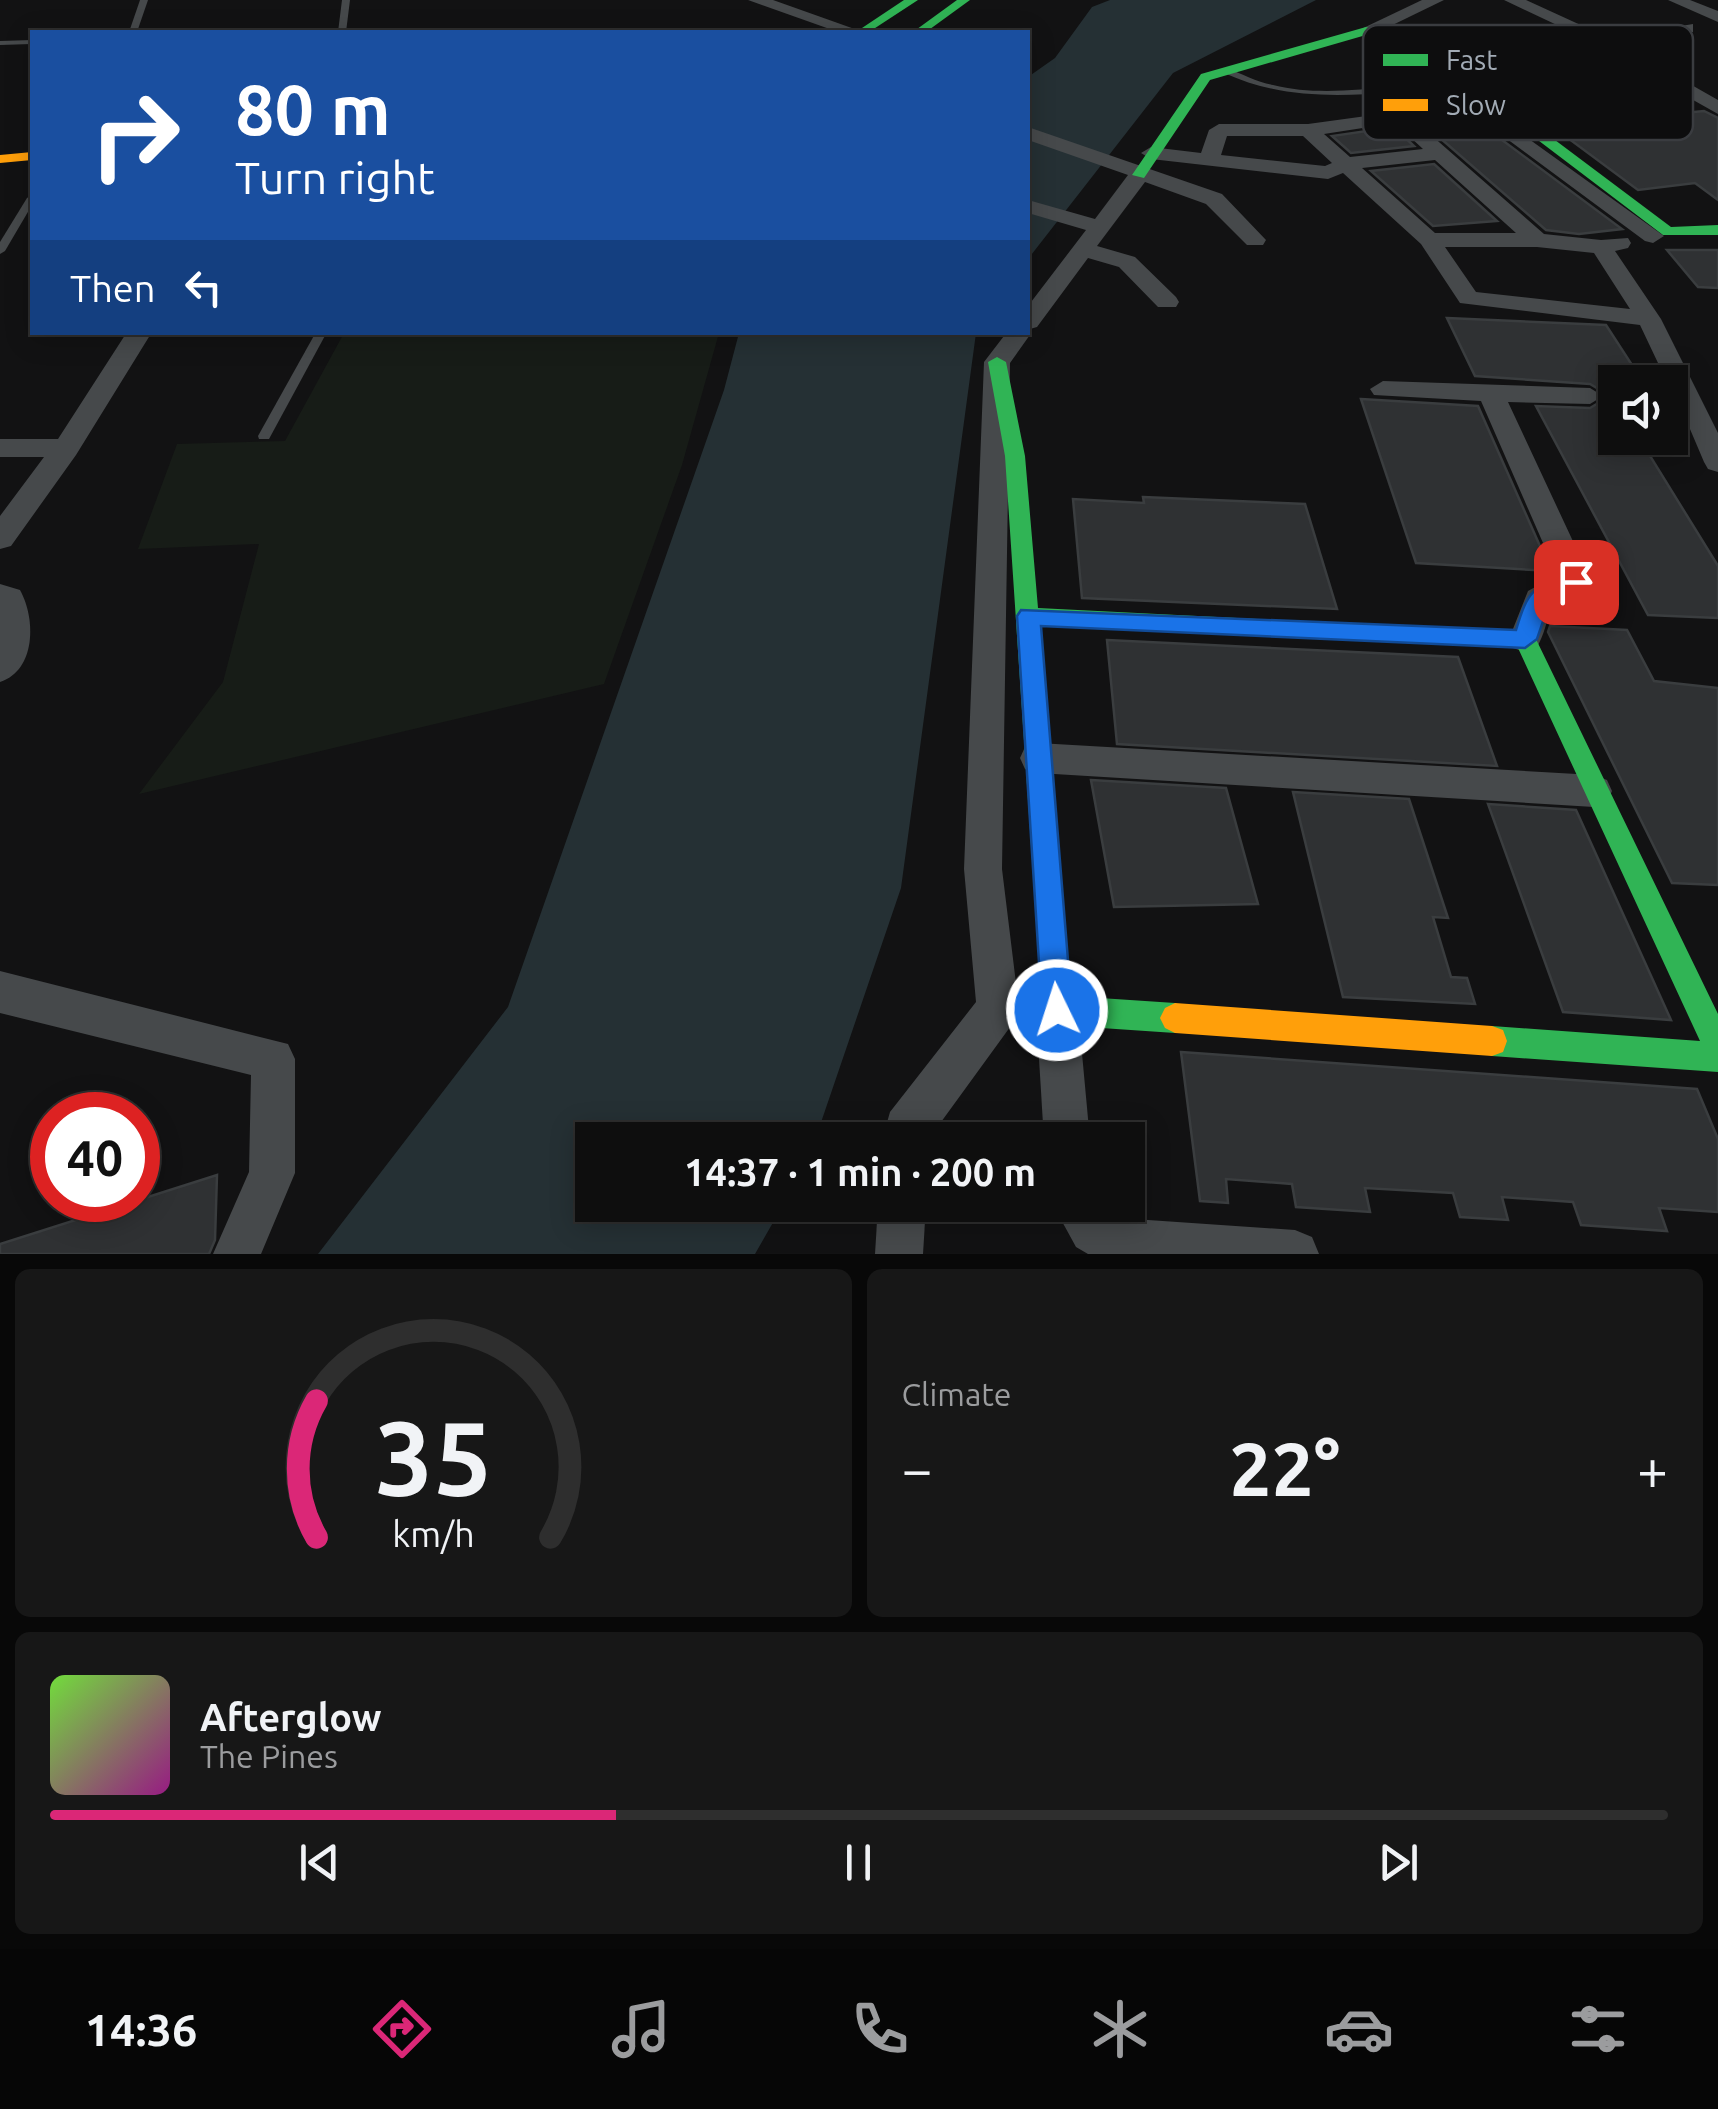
<!DOCTYPE html>
<html lang="en">
<head>
<meta charset="utf-8">
<style>
	:root { --surface:#0e0e0e; --page:#171717; --text:#f1f3f6; --muted:#9b9c9e; --line:#2e2e2e; --accent:#db2777 }
	body { margin:0; font-family:Ubuntu,sans-serif; background:var(--page); color:var(--text); height:100vh; display:flex; flex-direction:column; font-size:38px; white-space:nowrap }
	* { box-sizing:border-box; margin:0 }
	p { font-size:32px; color:var(--muted) }
	.icon { flex:none; width:55px; height:55px; fill:none; stroke:currentColor; stroke-width:2; stroke-linecap:round; stroke-linejoin:round }
	.map { position:relative; height:1254px; overflow:hidden }
	.panel { display:flex; flex-direction:column; gap:15px; padding:15px; background:#080808; flex:1 }
	.panel>* { flex:none }
	.top-card { position:absolute; left:30px; top:30px; width:1000px; height:305px; border-radius:0px; box-shadow:0 5px 25px #0003,0 0 0 2px var(--line); background:#1a4fa0; color:#fff; overflow:hidden }
	.controls { position:absolute; left:1598px; top:365px; display:grid; gap:20px }
	.controls a { display:grid; place-items:center; width:90px; height:90px; border-radius:0px; background:var(--surface); box-shadow:0 5px 25px #0003,0 0 0 2px var(--line); font-size:50px }
	.speed { position:absolute; left:30px; top:1092px; display:flex; gap:20px; font-size:50px; font-weight:700; text-align:center }
	.speed>* { display:grid; place-content:center; width:130px; height:130px; border-radius:50%; background:var(--surface); box-shadow:0 5px 25px #0003,0 0 0 2px var(--line); line-height:1 }
	.speed .limit { border:15px solid #d22; background:#fff; color:#111 }
	.pin { position:absolute; display:grid; place-items:center; width:85px; height:85px; color:#fff; margin:-42px; border-radius:20px; box-shadow:0 5px 15px #0006 }
	.me { position:absolute; width:110px; margin:-55px; rotate:356deg; stroke-linejoin:round; filter:drop-shadow(0 0 8px #0008) }
	.turn { display:flex; align-items:center; gap:35px; height:210px; padding:0 40px; font-size:45px }
	.turn .icon { width:130px; height:130px; stroke-width:2.5 }
	.turn b { display:block; font-size:70px; line-height:85px }
	.then { display:flex; align-items:center; height:95px; padding:0 40px; background:#0003; gap:20px; font-size:38px }
	.big { font-size:75px; font-weight:700; line-height:1.1 }
	.panel .widget { flex:1; display:flex; flex-direction:column; justify-content:center; gap:15px; min-width:0; padding:0 35px; border-radius:15px; background:var(--page) }
	.panel .dial { align-items:center; gap:0 }
	.dial svg { height:260px; overflow:visible; fill:none; stroke:var(--line); stroke-width:7; stroke-linecap:round; text-anchor:middle }
	.dial text { fill:var(--text); stroke:none }
	.song { display:flex; align-items:center; gap:30px }
	.cover { width:120px; height:120px; border-radius:15px; background:linear-gradient(135deg,hsl(100 70% 55%),hsl(310 70% 35%)) }
	.played { height:10px; border-radius:5px; background:linear-gradient(90deg,var(--accent) 35%,var(--line) 35%) }
	.keys { display:flex; justify-content:space-around; direction:ltr }
	.heat { display:flex; justify-content:space-between; align-items:center; font-size:55px; direction:ltr }
	.panel .tiles { flex:1; display:grid; gap:15px; grid-template-columns:1fr 1fr }
	.widget:last-child { grid-column:span 2 }
	.trip { position:absolute; left:575px; top:1122px; width:570px; height:100px; border-radius:0px; background:var(--surface); box-shadow:0 5px 25px #0003,0 0 0 2px var(--line); font-weight:700; line-height:100px; text-align:center }
	.tab-bar { display:flex; height:160px; justify-content:space-around; align-items:center; background:#060606; color:var(--muted) }
	.tab-bar .icon { width:70px; height:70px }
	.tab-bar .selected { color:var(--accent) }
	.tab-bar b { font-size:45px; color:var(--text) }
	.map>svg:first-child { display:block }
	.green { fill:#171c17 }
	.water { fill:#253034 }
	.building { fill:#2f3133; stroke:#3a3d3f; stroke-width:2.5 }
	.lines { fill:none; stroke-linecap:round; stroke-linejoin:round }
	.lane { fill:#46494b; fill-rule:evenodd }
	.street { fill:#46494b; fill-rule:evenodd }
	.fast { fill:#30b455; fill-rule:evenodd }
	.slow { fill:#ff9f0a; fill-rule:evenodd }
	.route { fill:#1a73e8; stroke:#114b97; stroke-width:2.5 }
	.key { fill:#0d0d0e; stroke:#3a3c40; stroke-width:2.5 }
	.key-label { font-size:28px; fill:#a2abb5 }
</style>
</head>
<body>
<div class="map">
<svg width="1718" height="1254" viewBox="0 0 1718 1254">
	<rect width="100%" height="100%" fill="#121213"/>
	<path class="green" d="M344,333H719L682,465L604,684L139,794L223,682L259,544L138,549L177,444L285,441Z"/>
	<g class="water">
		<path d="M1110,0H1316L1173,73L1028,259V77L1055,58L1092,7Z"/>
		<path d="M739,333H976L901,888L815,1140H592V1205H783L755,1254H318L508,1007L724,390Z"/>
	</g>
	<g class="building">
		<path d="M1539,80L1599,121L1704,111L1718,118V200L1695,183L1638,190L1495,84Z"/>
		<path d="M1471,117L1622,229L1579,234L1546,230L1424,124Z"/>
		<path d="M1394,127L1414,146L1351,153L1332,136Z"/>
		<path d="M1434,164L1497,221L1433,226L1371,171Z"/>
		<path d="M1667,250H1718V288L1698,287Z"/>
		<path d="M1447,318L1606,325L1643,382H1615V438H1639L1718,566V618L1648,615L1536,406L1590,408L1605,399V393L1590,384L1475,376Z"/>
		<path d="M1361,399L1478,406L1551,571L1416,563Z"/>
		<path d="M1143,497L1305,504L1337,609L1082,598L1073,499L1144,503Z"/>
		<path d="M1550,626L1627,630L1654,681L1718,688V885L1672,883L1548,632Z"/>
		<path d="M1107,640L1458,657L1497,766L1117,744Z"/>
		<path d="M1091,780L1226,788L1258,904L1114,907Z"/>
		<path d="M1293,792L1409,799L1448,918L1433,917L1451,977L1467,978L1475,1004L1343,997Z"/>
		<path d="M1488,804L1576,810L1671,1020L1563,1012Z"/>
		<path d="M1181,1052L1697,1089L1718,1139V1212L1659,1208L1667,1231L1581,1225L1573,1202L1502,1197L1508,1220L1460,1217L1453,1193L1365,1188L1370,1212L1296,1207L1292,1184L1226,1179L1228,1203L1200,1201Z"/>
		<path d="M217,1175L215,1240L209,1254H0V1244Z"/>
	</g>
	<g class="lines">
		<g class="lane">
			<path d="M140,0H148L137,32H129Z"/>
			<path d="M342,0H350L346,32H338Z"/>
			<path d="M32,40V44L0,45V41Z"/>
			<path d="M1227,68C1242,74 1257,82 1273,85C1312,95 1354,90 1394,87L1398,90L1394,93C1332,96 1282,99 1224,73L1223,71Z"/>
			<path d="M32,195V205L5,251L0,254V242L27,198Z"/>
			<path d="M316,332H327L269,439H259L258,436Z"/>
		</g>
		<g class="street">
			<path d="M748,0H773L863,32H838Z"/>
			<path d="M1422,0H1444L1372,35L1357,31Z"/>
			<path d="M1504,0H1526L1609,38L1693,24V32L1623,46L1718,100V114L1576,34Z"/>
			<path d="M1668,0H1690L1718,11V22Z"/>
			<path d="M1476,101L1664,236L1653,243L1645,241L1472,113L1415,121L1544,234L1601,240L1628,238L1631,243L1628,248L1615,251L1661,319L1718,433V472L1708,469L1704,462L1670,382H1667L1640,325L1460,303L1421,244L1343,173L1328,179L1151,159L1141,153L1151,147L1201,153L1209,130L1219,124H1308ZM1395,123L1423,149L1350,157L1324,134ZM1227,136H1303L1332,163L1325,166L1221,155ZM1435,160L1516,233H1435L1362,168ZM1445,247H1537L1594,253L1630,309L1476,292Z"/>
			<path d="M1028,127L1222,194L1266,240L1263,245H1247L1206,204L1145,182L1097,246L1135,257L1176,297L1179,302L1176,307H1158L1119,267L1088,258L1037,327L1030,329L1032,332L1010,363L1002,869L1019,1008L1013,1023L928,1140H882L890,1112L976,1002L964,869L984,362L1007,332H1028V306L1086,230L1028,213V200L1095,219L1128,175L1028,140Z"/>
			<path d="M127,332H152L76,455L11,546L0,549V516L44,457H0V439H58Z"/>
			<path d="M1383,381L1590,388L1603,396L1590,404L1508,402L1592,582L1587,590C1537,606 1557,609 1537,648L1525,652L1513,648L1509,639L1528,591L1557,575L1481,401L1374,395L1370,389Z"/>
			<path d="M0,584L20,590C36,619 36,670 0,682Z"/>
			<path d="M1038,743L1594,775L1607,780L1612,791L1607,802L1594,807L1038,773L1025,769L1020,758L1025,747Z"/>
			<path d="M0,971L288,1044L295,1059V1173L261,1254H213L249,1172L251,1075L0,1013Z"/>
			<path d="M1057,989L1072,995L1078,1010L1090,1140H1044L1036,1010L1042,995Z"/>
			<path d="M878,1205H926L923,1254H875Z"/>
			<path d="M1053,1205H1105L1119,1218L1295,1230L1312,1237L1319,1254H1088L1076,1247Z"/>
		</g>
		<g class="fast">
			<path d="M904,0H918L869,32H856Z"/>
			<path d="M957,0H970L926,32H913Z"/>
			<path d="M1366,27L1405,38L1451,62L1671,227L1718,225V235H1663L1443,68L1397,44L1366,35L1210,80L1144,178L1132,175L1201,74Z"/>
			<path d="M997,357L1006,362L1025,456L1038,608L1533,633L1718,1014V1072L1492,1056L1481,1052L1477,1041L1481,1030L1492,1026L1700,1041L1518,648L1039,625L1070,996L1175,1003L1185,1008L1190,1018L1185,1028L1175,1033L1057,1025L1047,1020L1042,1010L1005,456L988,362Z"/>
		</g>
		<g class="slow">
			<path d="M32,152V160L0,163V155Z"/>
			<path d="M1175,1003L1492,1026L1503,1030L1507,1041L1503,1052L1492,1056L1175,1033L1165,1028L1160,1018L1165,1008Z"/>
		</g>
	</g>
	<path class="route" d="M1576,574L1584,576L1587,582L1584,588L1551,598L1537,639L1525,648L1041,626L1072,1010L1068,1021L1057,1025L1047,1021L1042,1010L1017,616L1021,610L1516,630C1529,586 1534,587 1576,574Z"/>
	<rect x="1363" y="25" width="330" height="115" rx="15" class="key"/>
	<rect x="1383" y="54" width="45" height="12" fill="#30b455"/>
	<rect x="1383" y="99" width="45" height="12" fill="#ff9f0a"/>
	<g class="key-label">
		<text x="1446" y="70">Fast</text>
		<text x="1446" y="115">Slow</text>
	</g>
</svg>
<div class="controls">
<a><svg class="icon" aria-label="sound" viewBox="0 0 24 24"><path d="M4 9h4l5-4v14l-5-4H4zM17 9q2 3 0 6"/></svg></a>
</div>
<div class="speed"><div class="limit">40</div></div>
<div class="pin" style="left:1576px;top:582px;background:#d93025"><svg class="icon" aria-label="arrive" viewBox="0 0 24 24"><path d="M6 21V4h12l-3 4 3 4H6"/></svg></div>
<svg class="me" style="left:1057px;top:1010px" viewBox="-20 -20 40 40"><circle r="17" fill="#1a73e8" stroke="#fff" stroke-width="3"/><path d="M0-11L8 9 0 5-8 9z" fill="#fff"/></svg>
<div class="trip">14:37 · 1 min · 200 m</div>
<div class="top-card">
<div class="turn"><svg class="icon" aria-label="right" viewBox="0 0 24 24"><path d="M7 20v-9h11M14 6l5 5-5 5"/></svg><div><b>80 m</b>Turn right</div></div>
<div class="then">Then<svg class="icon" aria-label="left" viewBox="0 0 24 24"><path d="M17 20v-9H6M10 6l-5 5 5 5"/></svg></div>
</div>
</div>
<section class="panel">
<div class="tiles">
<div class="widget dial"><svg viewBox="0 0 100 80">
<path d="M14 69A42 42 0 1 1 86 69"/>
<path d="M14 69A42 42 0 0 1 14 27" stroke="#db2777"/>
<text x="50" y="56" font-size="32" font-weight="700">35</text>
<text x="50" y="72" font-size="11">km/h</text>
</svg></div>
<div class="widget"><p>Climate</p>
<div class="heat"><a>−</a><b class="big">22°</b><a>+</a></div>
</div>
<div class="widget">
<div class="song"><i class="cover"></i><div><b>Afterglow</b><p>The Pines</p></div></div>
<div class="played"></div>
<div class="keys"><svg class="icon" aria-label="previous" viewBox="0 0 24 24"><path d="M18 5L8 12l10 7zM5 5v14"/></svg><svg class="icon" aria-label="pause" viewBox="0 0 24 24"><path d="M8 5v14M16 5v14"/></svg><svg class="icon" aria-label="next" viewBox="0 0 24 24"><path d="M6 5l10 7-10 7zM19 5v14"/></svg></div>
</div>
</div>
</section>
<nav class="tab-bar">
<b>14:36</b>
<svg class="icon selected" aria-label="directions" viewBox="0 0 24 24"><path d="M12 3l9 9-9 9-9-9zM9 14v-3h6M13 9l2 2-2 2"/></svg>
<svg class="icon" aria-label="music" viewBox="0 0 24 24"><path d="M9 18V5l10-2v13"/><circle cx="6" cy="18" r="3"/><circle cx="16" cy="16" r="3"/></svg>
<svg class="icon" aria-label="phone" viewBox="0 0 24 24"><path d="M5 4h4l2 5-3 2q2 4 5 5l2-3 5 2v4C11 20 4 13 5 4z"/></svg>
<svg class="icon" aria-label="climate" viewBox="0 0 24 24"><path d="M12 3v18M4 7l16 10M4 17L20 7"/></svg>
<svg class="icon" aria-label="car" viewBox="0 0 24 24"><path d="M5 17H2v-5l4-1 3-4h7l3 4 3 1v5h-3M9 17h6M6 11h13"/><circle cx="7" cy="17" r="2"/><circle cx="17" cy="17" r="2"/></svg>
<svg class="icon" aria-label="filters" viewBox="0 0 24 24"><path d="M4 7h16M4 17h16"/><circle cx="9" cy="7" r="2"/><circle cx="15" cy="17" r="2"/></svg>
</nav>
</body>
</html>
